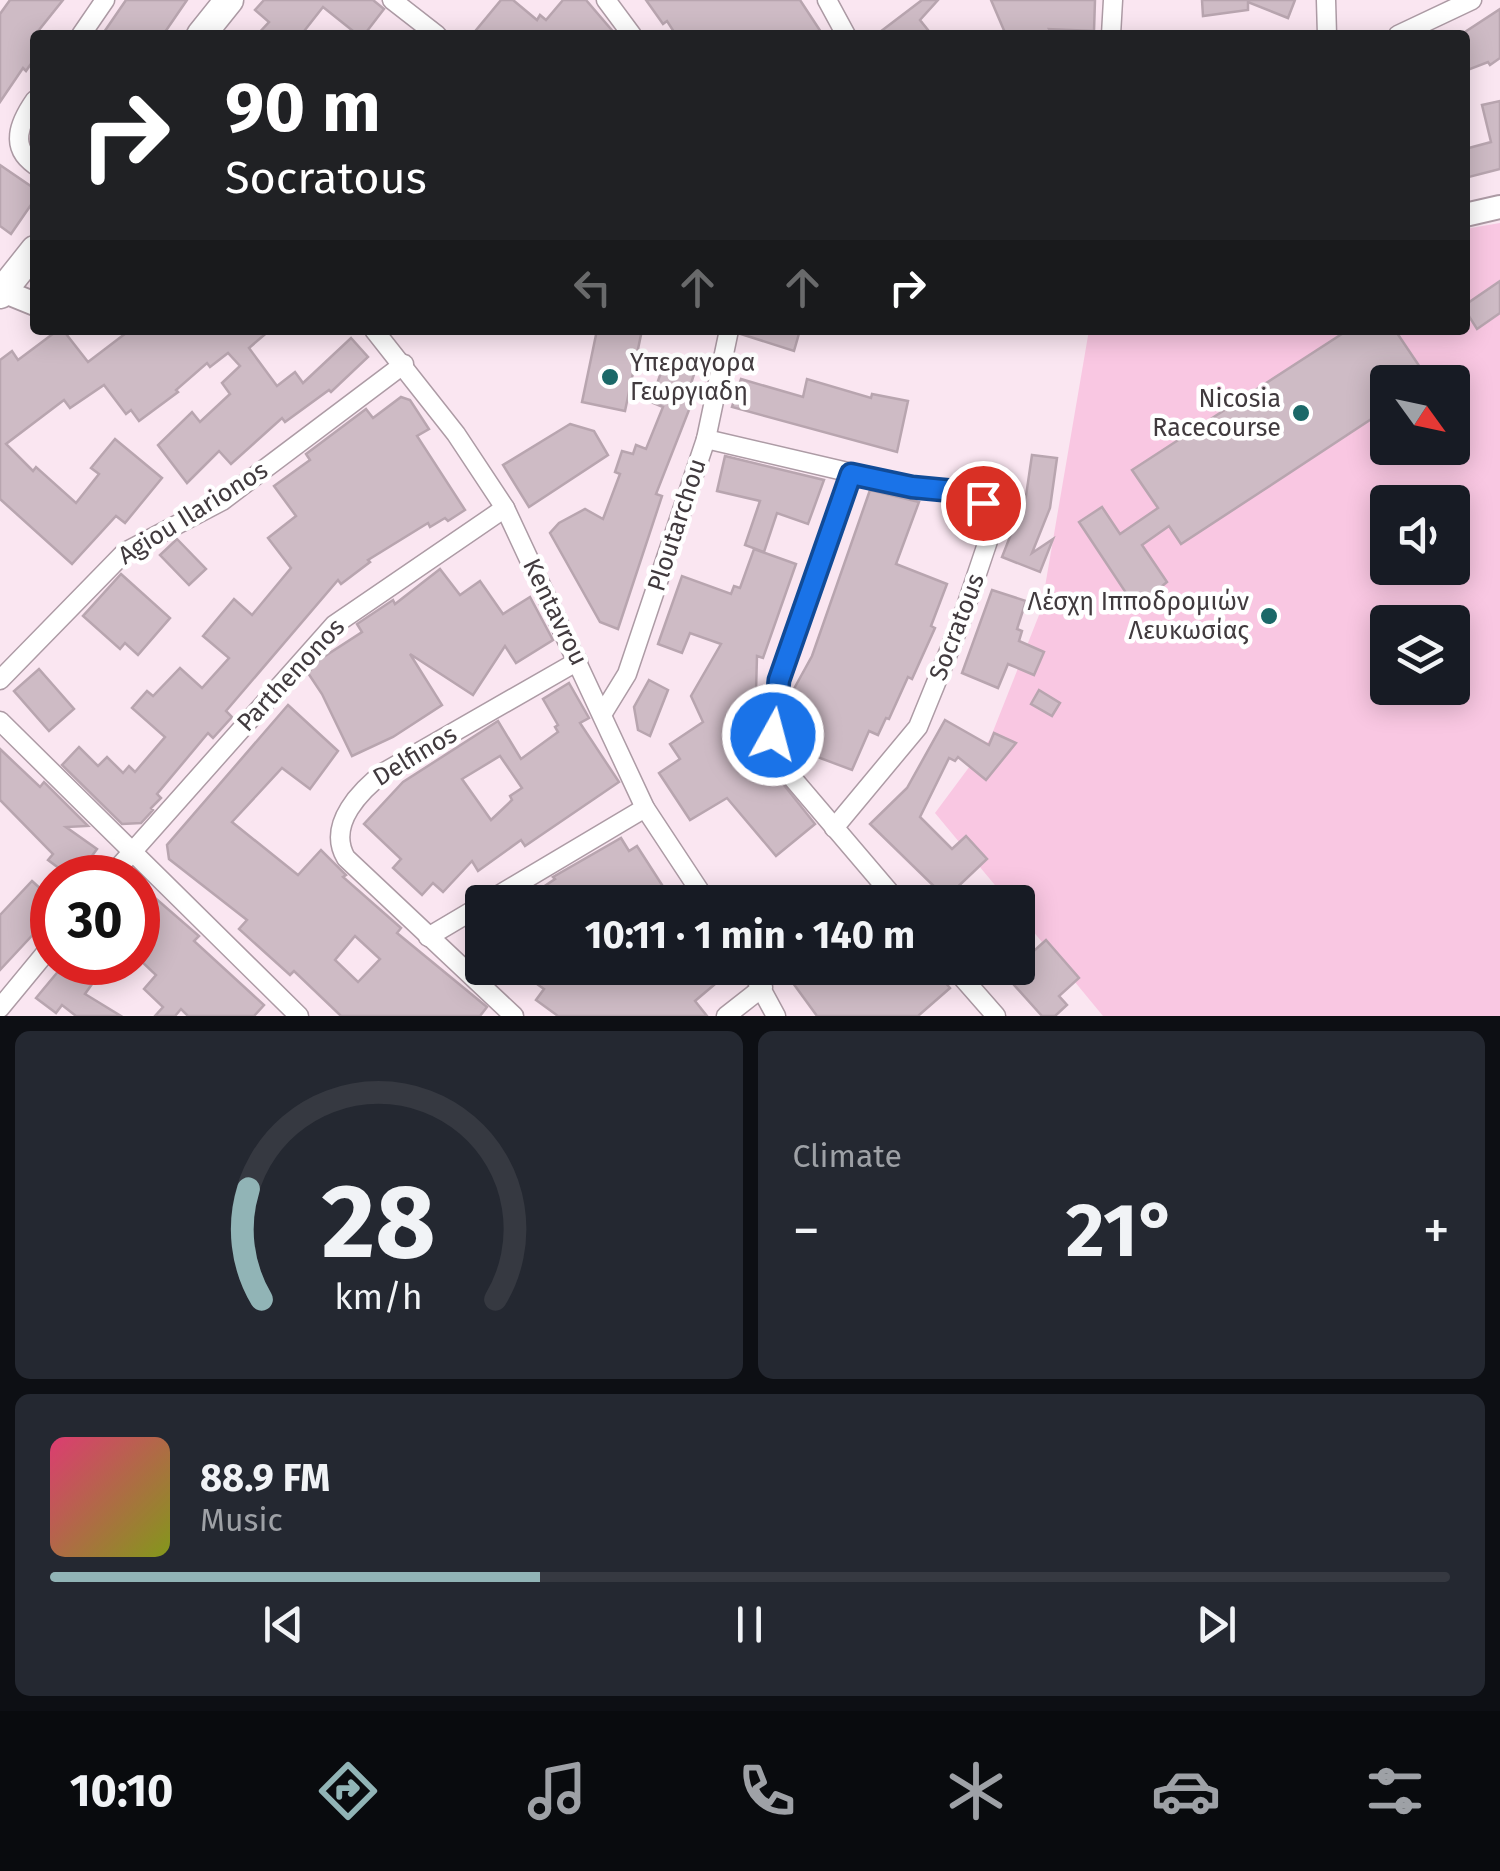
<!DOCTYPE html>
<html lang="en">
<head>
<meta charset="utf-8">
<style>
	:root { --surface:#171b24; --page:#242831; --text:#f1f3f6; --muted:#9ea1a6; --line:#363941; --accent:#91b4b6 }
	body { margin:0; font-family:"Fira Sans",sans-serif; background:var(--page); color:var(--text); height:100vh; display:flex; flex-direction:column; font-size:38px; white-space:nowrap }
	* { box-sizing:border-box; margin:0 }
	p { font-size:32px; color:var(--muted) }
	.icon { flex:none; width:55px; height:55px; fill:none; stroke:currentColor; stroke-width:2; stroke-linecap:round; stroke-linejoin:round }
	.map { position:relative; height:1016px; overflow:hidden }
	.side { display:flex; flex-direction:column; gap:15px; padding:15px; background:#0d0f14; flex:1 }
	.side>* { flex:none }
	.guide { position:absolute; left:30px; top:30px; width:1440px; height:305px; border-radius:10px; box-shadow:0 5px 25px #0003; background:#202124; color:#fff; overflow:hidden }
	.needle { width:65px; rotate:123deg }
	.controls { position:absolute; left:1370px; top:365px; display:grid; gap:20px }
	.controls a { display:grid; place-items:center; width:100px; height:100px; border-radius:10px; background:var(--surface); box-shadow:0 5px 25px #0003; font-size:50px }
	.speed { position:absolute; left:30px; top:855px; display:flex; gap:20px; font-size:50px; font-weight:700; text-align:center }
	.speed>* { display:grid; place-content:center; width:130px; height:130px; border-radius:50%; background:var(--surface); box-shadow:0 5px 25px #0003; line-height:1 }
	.speed .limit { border:15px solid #d22; background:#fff; color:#111 }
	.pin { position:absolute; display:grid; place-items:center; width:85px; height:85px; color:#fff; margin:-42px; border:5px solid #fff; border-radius:50%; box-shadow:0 2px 10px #0007 }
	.me { position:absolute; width:110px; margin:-55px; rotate:7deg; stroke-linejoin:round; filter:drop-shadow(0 0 8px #0008) }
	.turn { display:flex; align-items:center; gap:35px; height:210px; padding:0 30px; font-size:45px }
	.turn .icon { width:130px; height:130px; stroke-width:2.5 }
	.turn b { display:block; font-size:70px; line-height:85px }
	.lanes { display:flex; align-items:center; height:95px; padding:0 30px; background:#0003; justify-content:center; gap:50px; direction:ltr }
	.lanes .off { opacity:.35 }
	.big { font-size:75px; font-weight:700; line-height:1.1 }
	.side .tile { flex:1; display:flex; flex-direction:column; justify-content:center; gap:15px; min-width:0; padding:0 35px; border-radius:15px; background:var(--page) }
	.side .dial { align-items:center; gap:0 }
	.dial svg { height:260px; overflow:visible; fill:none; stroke:var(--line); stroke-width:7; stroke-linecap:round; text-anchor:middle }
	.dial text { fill:var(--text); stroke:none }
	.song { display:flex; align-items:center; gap:30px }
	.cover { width:120px; height:120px; border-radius:15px; background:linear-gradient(135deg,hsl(340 70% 55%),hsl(70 70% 35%)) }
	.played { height:10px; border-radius:5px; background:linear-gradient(90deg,var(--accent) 35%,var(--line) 35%) }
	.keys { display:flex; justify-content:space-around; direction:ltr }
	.heat { display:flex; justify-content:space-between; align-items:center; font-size:55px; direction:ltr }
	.side .tiles { flex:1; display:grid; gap:15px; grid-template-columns:1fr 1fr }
	.tile:last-child { grid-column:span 2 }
	.trip { position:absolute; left:465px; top:885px; width:570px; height:100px; border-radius:10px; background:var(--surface); box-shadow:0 5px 25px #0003; font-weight:700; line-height:100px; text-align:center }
	.menu { display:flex; height:160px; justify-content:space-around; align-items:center; background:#090b0e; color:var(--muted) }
	.menu .icon { width:70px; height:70px }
	.menu .selected { color:var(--accent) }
	.menu b { font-size:45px; color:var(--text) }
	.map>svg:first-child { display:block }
	.green { fill:#f9c7e2; fill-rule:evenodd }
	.building { fill:#cebbc5; stroke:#b8a5af; stroke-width:2.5; fill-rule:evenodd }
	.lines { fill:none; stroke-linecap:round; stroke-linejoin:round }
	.minor-casing { stroke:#ad9ba5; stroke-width:21 }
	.tertiary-casing { stroke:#ad9ba5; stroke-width:26 }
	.primary-casing { stroke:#ad9ba5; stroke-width:31 }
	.minor { stroke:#fff; stroke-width:18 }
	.tertiary { stroke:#fff; stroke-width:22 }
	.primary { stroke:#fff; stroke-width:28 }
	.route-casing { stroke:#114b97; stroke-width:25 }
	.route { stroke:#1a73e8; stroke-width:18 }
	.poi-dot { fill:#1b6868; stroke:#fff; stroke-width:4 }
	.labels { text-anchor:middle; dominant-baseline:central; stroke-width:9; stroke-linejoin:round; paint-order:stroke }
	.poi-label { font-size:25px; fill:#413a3e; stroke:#fff; text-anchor:end }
	.street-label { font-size:25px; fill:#413a3e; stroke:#fff }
</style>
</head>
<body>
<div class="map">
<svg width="1500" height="1016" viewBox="0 0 1500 1016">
	<rect width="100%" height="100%" fill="#fae6f1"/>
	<path class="green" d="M1500,223V1016H1103L1018,913V902H1009L935,813L990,739L1041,610L1089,330H1465V229ZM1388,382H1452V448H1388ZM1388,502H1452V568H1388ZM1388,622H1452V688H1388Z"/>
	<g class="building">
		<path d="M10,0H63L35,35V58L26,71L23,68L0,102V14Z"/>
		<path d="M126,0H187L163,35H102Z"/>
		<path d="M264,0H373L384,9L364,35H358L323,7L301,35H257L269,22L255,10Z"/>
		<path d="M501,0H513L537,20L540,15L546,20L563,0H586L616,35H472Z"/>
		<path d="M646,0H800L823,35H676L667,21L663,24Z"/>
		<path d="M922,0H938L920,20L932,35H876Z"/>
		<path d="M991,0H1095L1094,31L1049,29L1052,35H1006Z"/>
		<path d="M1202,0H1295L1288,18L1248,2V10L1203,16Z"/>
		<path d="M1500,9V58L1490,65L1488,62L1465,71V32Z"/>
		<path d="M1500,101V169L1465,178V149L1491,142L1482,105Z"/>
		<path d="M0,165L35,189V199L11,234L0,226Z"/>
		<path d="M1500,281V313L1477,329L1465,310V305Z"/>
		<path d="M58,330H63L88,362L130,330H270L249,348L277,386L295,372L303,383L351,338L368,357L331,392L329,390L285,422L282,418L231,464L219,451L187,483L158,445L192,412L200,422L230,394L222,383L240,366L228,353L210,367L207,363L176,390L178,392L139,421L131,410L126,414L104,385L70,408L64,400L6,444L33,471L36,467L76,503L99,474L91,468L115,439L162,478L125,523L116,516L72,564L0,499V360L12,351L18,360Z"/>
		<path d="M597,330H642L625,411L582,402Z"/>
		<path d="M741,330H800L794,351L741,334Z"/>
		<path d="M1348,330H1395L1430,382H1388V408L1262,491L1181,544L1169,526L1142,545L1167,582L1136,608L1079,522L1102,507L1120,534L1158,508L1132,470Z"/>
		<path d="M666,357L696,368L689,390L696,392L656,494L662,496L618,629L600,622L550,533L559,523L585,509L603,519L620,474L615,472L622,451L633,454L636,445L646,449L663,407L651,402Z"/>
		<path d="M741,379L803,397L807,379L871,398L872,394L908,401L897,452L732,407Z"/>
		<path d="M401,397L410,400L429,429L417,436L465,510L448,521L445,518L430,527L428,523L368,560L370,562L341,584L338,580L226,711L232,717L213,738L208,733L157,794L161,798L151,808L153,810L141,823L122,824L62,765L79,747L98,766L107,757L123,773L129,766L135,772L165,737L132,708L147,691L153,696L180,668L202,688L229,658L203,636L234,599L252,615L291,568L268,538L296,516L274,486L310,460L306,454L366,409L373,418Z"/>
		<path d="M570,424L594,431L608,455L529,507L503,465Z"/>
		<path d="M1032,455L1057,458L1050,508L1032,553L1053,539L1040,572L1002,557L1026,496Z"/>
		<path d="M725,456L824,480L808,524L777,513L764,552L745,545L760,501L717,491Z"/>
		<path d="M870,490L919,502L896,564L947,584L931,626L935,628L912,679L908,677L889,719L886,718L878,735L869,731L852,770L799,750L816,713L790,696L812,656Z"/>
		<path d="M177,539L206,569L189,585L160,555Z"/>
		<path d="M754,549L796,564L763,658L757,656L755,727L739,726L754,757L756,754L768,774L772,770L815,824L776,856L727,798L690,820L659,773L680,759L670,744L703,722L691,696L721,644L690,633L682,653L658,644L682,576L731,594L734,586L740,588Z"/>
		<path d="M440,569L460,595L480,581L503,614L530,597L553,640L516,663L505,646L473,695L410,654L442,705L393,737L352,756L322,694L308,673L319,660L362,632L357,624L393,600L395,604Z"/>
		<path d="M121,574L170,618L138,655L125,643L120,649L83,616Z"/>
		<path d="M992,590L1026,601L1017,629L1022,631L1019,641L1044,652L1034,675L1008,664L998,688L962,673Z"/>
		<path d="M39,669L74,709L49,731L14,691Z"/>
		<path d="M649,680L668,690L650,736L638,730L634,707Z"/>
		<path d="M569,683L589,718L580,723L619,782L525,846L521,840L478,871L472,861L443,892L433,883L422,895L393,868L401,859L364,824L403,782L498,721L521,759L558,732L555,727L558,725L543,699ZM500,756L522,788L510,796L512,800L491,820L462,779Z"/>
		<path d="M1039,690L1060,703L1052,716L1031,704Z"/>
		<path d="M288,705L338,751L310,789L282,768L232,822L298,875L321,850L346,875L343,877L401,928L397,933L487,1007L480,1016H341L294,971L290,975L239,929L247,920L169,859L167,845ZM355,936L380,959L358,982L335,960Z"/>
		<path d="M945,720L989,745L994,733L1016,743L986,780L958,757L955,761L949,758L920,817L952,849L966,836L987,859L946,898L870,824L907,788Z"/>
		<path d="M0,749L40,787L44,782L88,826L66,827L97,849L86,864L92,868L85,878H72L48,860L53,854L0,800Z"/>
		<path d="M621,838L629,851L637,846L673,902H521L555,879L553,877Z"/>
		<path d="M32,881L52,899V914L0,970V915Z"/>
		<path d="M138,896L147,904L154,897L199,936L194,941L264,1005L254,1016H188L181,1009L175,1016H155L163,1007L144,989L156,975L141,961L151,949L138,938Z"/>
		<path d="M1046,940L1079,978L1059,996L1067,1005L1055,1016H1042L1006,976Z"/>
		<path d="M66,962H77L97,977L85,994L121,1016H76L62,1005L56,1013L36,998Z"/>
		<path d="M538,968H734L695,1001L707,1016H558L536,1000L544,989L530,979Z"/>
		<path d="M782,968H933L950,988L918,1016H817Z"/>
	</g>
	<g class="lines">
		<g class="minor-casing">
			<g id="minor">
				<path d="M392,0L437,35"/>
				<path d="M606,0L632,35"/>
				<path d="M827,0L846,35"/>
				<path d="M1326,0L1327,35"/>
				<path d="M81,35L105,0"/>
				<path d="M1111,35L1113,0"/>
				<path d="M1398,35L1472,0"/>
				<path d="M35,100C19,123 9,147 35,165"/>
				<path d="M374,330L456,434L505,508L645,808L707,902"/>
				<path d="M706,439L912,487L964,492L975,497L988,512V541L960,624L918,727L834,828"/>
				<path d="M851,474L779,680L773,735L789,774L898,902"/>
				<path d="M0,680L125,552L222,501L404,364"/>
				<path d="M603,713L627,674L706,439L729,330"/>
				<path d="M0,721L299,1016"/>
				<path d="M109,878L334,625L505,508"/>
				<path d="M487,902L645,808"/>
				<path d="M428,937L482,905"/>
				<path d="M750,968L776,1016"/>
				<path d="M954,968L996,1016"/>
				<path d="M0,1008L52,945"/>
				<path d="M514,1016L346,858C326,824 362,789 386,771L578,661"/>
				<path d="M726,1016L763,987"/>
			</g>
		</g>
		<g class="tertiary-casing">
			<g id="tertiary">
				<path d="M1465,215L1500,207"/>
				<path d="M3,291L35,304"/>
			</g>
		</g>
		<g class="primary-casing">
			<g id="primary">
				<path d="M201,35L229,0"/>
				<path d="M0,294L35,250"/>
			</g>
		</g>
		<use href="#minor" class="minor"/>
		<use href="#tertiary" class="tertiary"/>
		<use href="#primary" class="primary"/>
	</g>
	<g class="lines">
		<g class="route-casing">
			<path id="route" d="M773,735L779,680L851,474L912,487L964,492L983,503"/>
		</g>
		<use href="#route" class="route"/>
	</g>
	<g class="poi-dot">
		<circle cx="610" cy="377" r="10"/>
		<circle cx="1301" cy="413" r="10"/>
		<circle cx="1269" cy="616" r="10"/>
	</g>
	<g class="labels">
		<g class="poi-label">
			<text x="630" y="363" text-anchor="start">Υπεραγορα<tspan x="630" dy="29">Γεωργιαδη</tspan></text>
			<text x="1281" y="399">Nicosia<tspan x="1281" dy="29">Racecourse</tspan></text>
			<text x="1249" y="602">Λέσχη Ιπποδρομιών<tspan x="1249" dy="29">Λευκωσίας</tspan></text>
		</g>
		<g class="street-label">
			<text transform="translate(193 513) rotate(-32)">Agiou Ilarionos</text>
			<text transform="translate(677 525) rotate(-72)">Ploutarchou</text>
			<text transform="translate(555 612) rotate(64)">Kentavrou</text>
			<text transform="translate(957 627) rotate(-69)">Socratous</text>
			<text transform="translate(291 675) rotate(-47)">Parthenonos</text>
			<text transform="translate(415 756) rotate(-31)">Delfinos</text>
		</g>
	</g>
</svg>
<div class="controls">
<a><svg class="needle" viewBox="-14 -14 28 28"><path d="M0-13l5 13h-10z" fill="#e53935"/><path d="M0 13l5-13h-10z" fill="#9ea1a6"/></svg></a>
<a><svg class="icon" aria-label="sound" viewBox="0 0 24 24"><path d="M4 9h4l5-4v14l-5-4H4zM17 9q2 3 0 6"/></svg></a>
<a><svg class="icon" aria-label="layers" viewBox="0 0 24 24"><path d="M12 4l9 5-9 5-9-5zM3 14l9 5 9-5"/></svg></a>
</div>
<div class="speed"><div class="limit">30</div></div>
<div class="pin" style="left:983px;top:503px;background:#d93025"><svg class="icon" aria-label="arrive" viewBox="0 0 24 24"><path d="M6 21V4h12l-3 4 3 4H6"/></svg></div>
<svg class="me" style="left:773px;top:735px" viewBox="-20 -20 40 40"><circle r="17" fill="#1a73e8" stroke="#fff" stroke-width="3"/><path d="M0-11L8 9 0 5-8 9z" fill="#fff"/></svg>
<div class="trip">10:11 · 1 min · 140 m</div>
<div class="guide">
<div class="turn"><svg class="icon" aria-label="right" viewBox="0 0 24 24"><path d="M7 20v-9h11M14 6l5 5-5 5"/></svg><div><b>90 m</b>Socratous</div></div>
<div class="lanes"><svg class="icon off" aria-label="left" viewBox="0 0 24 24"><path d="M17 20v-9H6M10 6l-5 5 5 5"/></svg><svg class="icon off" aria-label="ahead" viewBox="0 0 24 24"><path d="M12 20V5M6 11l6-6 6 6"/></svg><svg class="icon off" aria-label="ahead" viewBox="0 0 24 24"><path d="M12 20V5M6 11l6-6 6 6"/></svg><svg class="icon" aria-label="right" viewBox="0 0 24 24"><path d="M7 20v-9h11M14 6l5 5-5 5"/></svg></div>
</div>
</div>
<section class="side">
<div class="tiles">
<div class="tile dial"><svg viewBox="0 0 100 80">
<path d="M14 69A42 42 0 1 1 86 69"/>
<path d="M14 69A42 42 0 0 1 10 35" stroke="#91b4b6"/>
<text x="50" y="56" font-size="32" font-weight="700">28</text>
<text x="50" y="72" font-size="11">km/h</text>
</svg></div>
<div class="tile"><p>Climate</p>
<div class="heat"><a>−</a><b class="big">21°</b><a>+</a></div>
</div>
<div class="tile">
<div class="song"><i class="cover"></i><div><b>88.9 FM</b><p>Music</p></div></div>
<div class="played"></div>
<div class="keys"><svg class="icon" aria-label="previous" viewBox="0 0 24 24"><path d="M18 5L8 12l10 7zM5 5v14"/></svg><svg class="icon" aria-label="pause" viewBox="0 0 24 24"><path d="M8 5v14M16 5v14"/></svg><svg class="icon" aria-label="next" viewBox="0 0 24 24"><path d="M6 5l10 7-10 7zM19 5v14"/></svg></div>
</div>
</div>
</section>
<nav class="menu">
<b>10:10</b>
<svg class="icon selected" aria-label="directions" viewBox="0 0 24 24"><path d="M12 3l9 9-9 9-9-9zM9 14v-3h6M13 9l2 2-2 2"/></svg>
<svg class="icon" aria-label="music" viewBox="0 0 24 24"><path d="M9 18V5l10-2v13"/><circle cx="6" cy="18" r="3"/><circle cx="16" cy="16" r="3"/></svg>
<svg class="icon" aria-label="phone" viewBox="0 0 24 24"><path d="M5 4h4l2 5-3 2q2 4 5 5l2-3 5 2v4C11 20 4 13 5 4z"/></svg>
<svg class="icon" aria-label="climate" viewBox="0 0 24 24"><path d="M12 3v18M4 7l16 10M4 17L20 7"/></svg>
<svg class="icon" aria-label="car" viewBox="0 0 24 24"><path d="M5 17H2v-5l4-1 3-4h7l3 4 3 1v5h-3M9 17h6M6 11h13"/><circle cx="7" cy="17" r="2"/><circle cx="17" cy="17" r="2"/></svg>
<svg class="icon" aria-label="filters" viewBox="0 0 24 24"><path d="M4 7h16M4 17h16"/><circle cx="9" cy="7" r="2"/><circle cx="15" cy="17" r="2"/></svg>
</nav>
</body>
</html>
